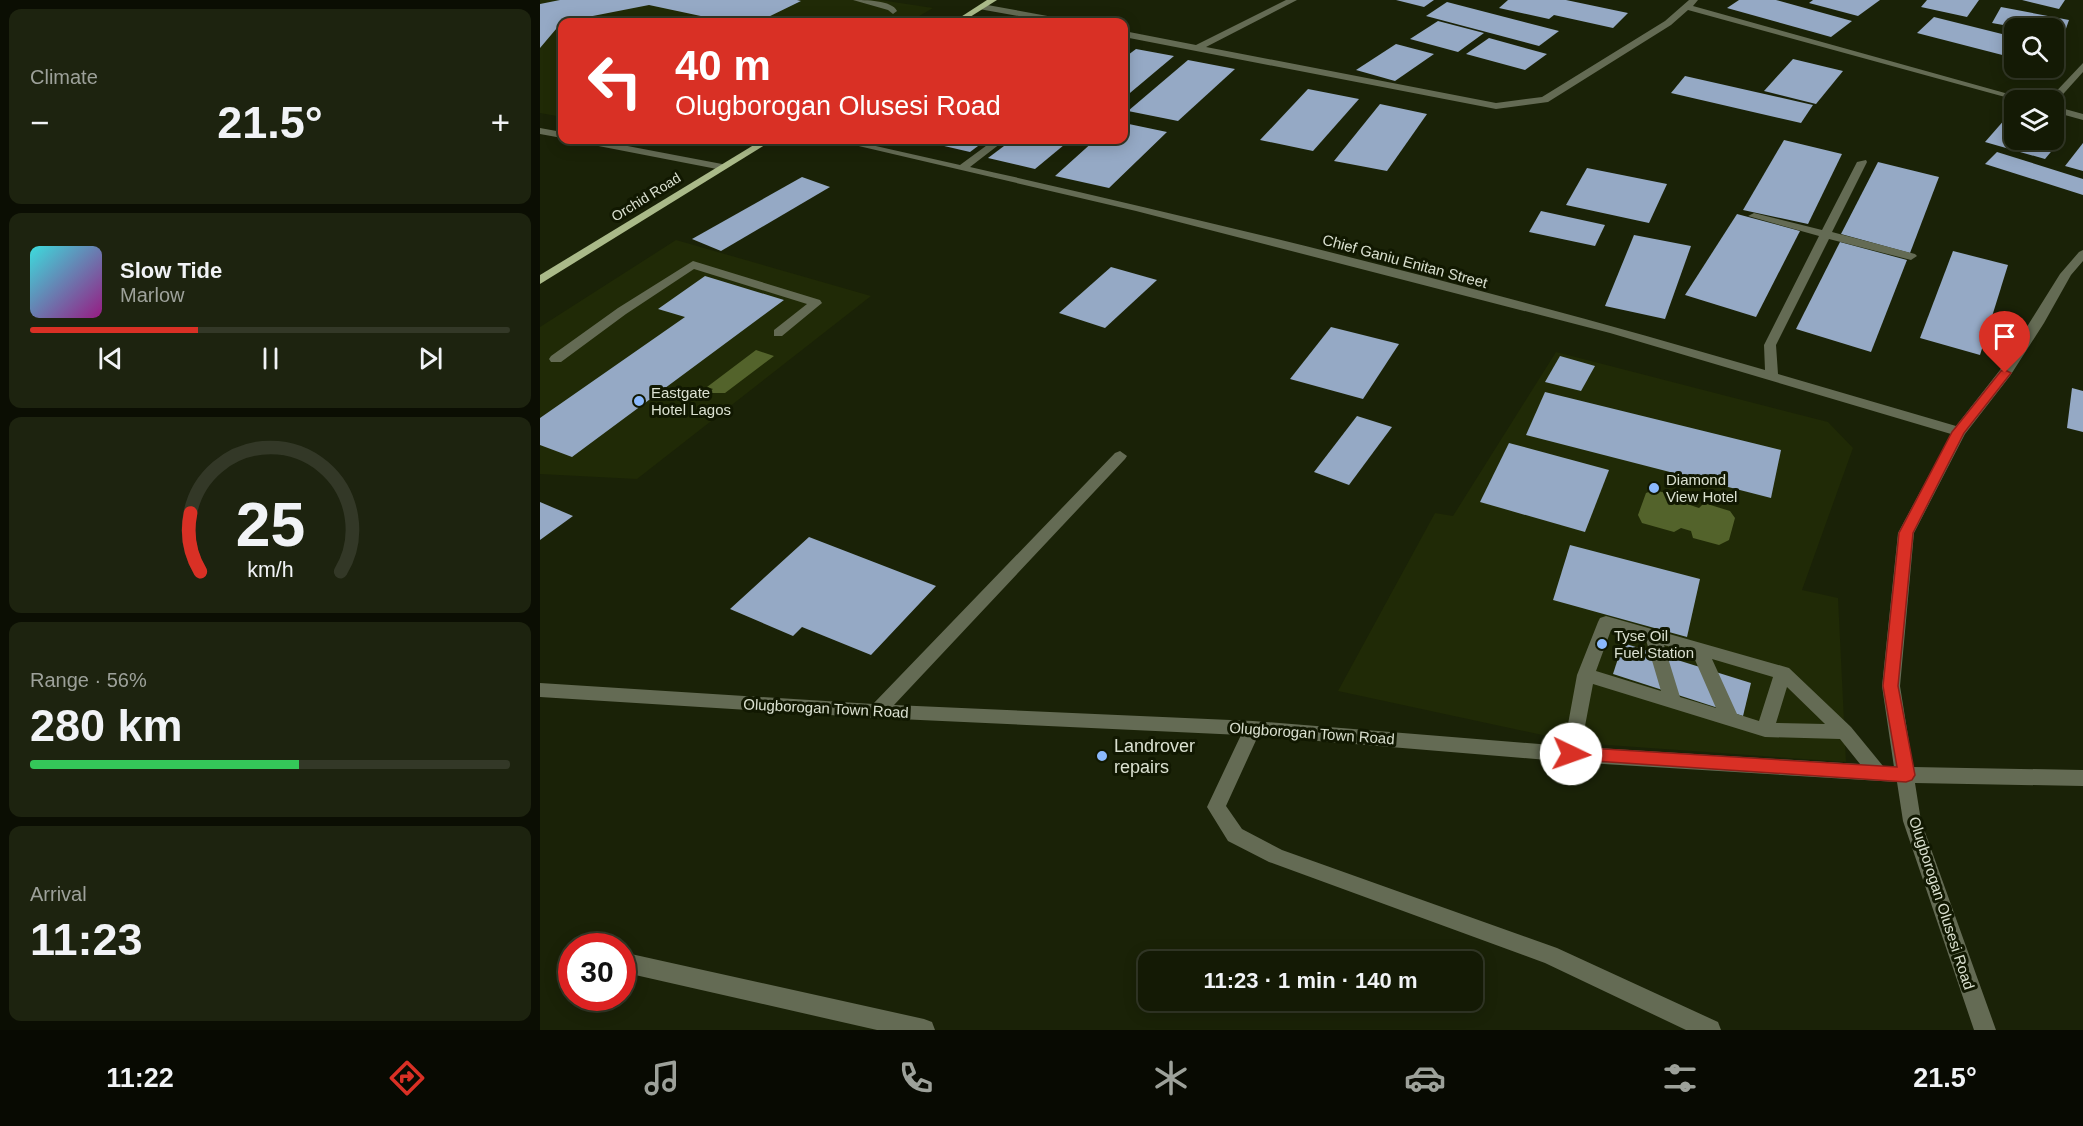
<!DOCTYPE html>
<html lang="en">
<head>
<meta charset="utf-8">
<style>
	:root { --surface:#141a05; --page:#1d230f; --text:#f1f3f6; --muted:#9da19a; --line:#333827; --accent:#d93025 }
	body { margin:0; font-family:Arial,sans-serif; background:var(--page); color:var(--text); height:100vh; display:flex; flex-direction:column; font-size:22px; white-space:nowrap }
	* { box-sizing:border-box; margin:0 }
	p { font-size:20px; color:var(--muted) }
	.icon { flex:none; width:33px; height:33px; fill:none; stroke:currentColor; stroke-width:2; stroke-linecap:round; stroke-linejoin:round }
	.map { position:relative; flex:1; overflow:hidden }
	.details { display:flex; flex-direction:column; gap:9px; padding:9px; background:#0b0e03; width:540px }
	.details>* { flex:none }
	.banner { position:absolute; left:18px; top:18px; width:570px; height:126px; border-radius:12px; box-shadow:0 3px 15px #0003,0 0 0 2px var(--line); background:#d93025; color:#fff; overflow:hidden }
	.controls { position:absolute; left:1464px; top:18px; display:grid; gap:12px }
	.controls a { display:grid; place-items:center; width:60px; height:60px; border-radius:12px; background:var(--surface); box-shadow:0 3px 15px #0003,0 0 0 2px var(--line); font-size:30px }
	.speed { position:absolute; left:18px; top:933px; display:flex; gap:12px; font-size:30px; font-weight:700; text-align:center }
	.speed>* { display:grid; place-content:center; width:78px; height:78px; border-radius:50%; background:var(--surface); box-shadow:0 3px 15px #0003,0 0 0 2px var(--line); line-height:1 }
	.speed .limit { border:9px solid #d22; background:#fff; color:#111 }
	.pin { position:absolute; display:grid; place-items:center; width:51px; height:51px; color:#fff; margin:-62px -26px; border-radius:50% 50% 50% 0; rotate:-45deg; box-shadow:0 0 6px #0007 }
	.pin .icon { rotate:45deg }
	.me { position:absolute; width:66px; margin:-33px; rotate:93deg; stroke-linejoin:round; filter:drop-shadow(0 0 4px #0008) }
	.turn { display:flex; align-items:center; gap:21px; height:126px; padding:0 18px; font-size:27px }
	.turn .icon { width:78px; height:78px; stroke-width:2.5 }
	.turn b { display:block; font-size:42px; line-height:51px }
	.big { font-size:45px; font-weight:700; line-height:1.1 }
	.details .card { flex:1; display:flex; flex-direction:column; justify-content:center; gap:9px; min-width:0; padding:0 21px; border-radius:12px; background:var(--page) }
	.details .dial { align-items:center; gap:0 }
	.dial svg { height:156px; overflow:visible; fill:none; stroke:var(--line); stroke-width:7; stroke-linecap:round; text-anchor:middle }
	.dial text { fill:var(--text); stroke:none }
	.song { display:flex; align-items:center; gap:18px }
	.cover { width:72px; height:72px; border-radius:9px; background:linear-gradient(135deg,hsl(180 70% 55%),hsl(310 70% 35%)) }
	.played { height:6px; border-radius:3px; background:linear-gradient(90deg,var(--accent) 35%,var(--line) 35%) }
	.keys { display:flex; justify-content:space-around; direction:ltr }
	.heat { display:flex; justify-content:space-between; align-items:center; font-size:33px; direction:ltr }
	.charge { height:9px; border-radius:4px; background:linear-gradient(90deg,#34c759 56%,var(--line) 0) }
	.trip { position:absolute; left:598px; top:951px; width:345px; height:60px; border-radius:12px; background:var(--surface); box-shadow:0 3px 15px #0003,0 0 0 2px var(--line); font-weight:700; line-height:60px; text-align:center }
	.menu { display:flex; height:96px; justify-content:space-around; align-items:center; background:#080a02; color:var(--muted) }
	.menu .icon { width:42px; height:42px }
	.menu .on { color:var(--accent) }
	.menu b { font-size:27px; color:var(--text) }
	main { display:flex; flex:1; min-height:0 }
	.map>svg:first-child { display:block }
	.built { fill:#202a06 }
	.water { fill:#53632b }
	.building { fill:#95a9c5 }
	.lines { fill:none; stroke-linecap:round; stroke-linejoin:round }
	.minor { fill:#646b54; fill-rule:evenodd }
	.major { fill:#aaba89; fill-rule:evenodd }
	.route { fill:#d93025; stroke:#8d1f18; stroke-width:1.5 }
	.poi-dot { fill:#8bb9fc; stroke:#111801; stroke-width:2 }
	.labels { text-anchor:middle; dominant-baseline:central; stroke-width:6; stroke-linejoin:round; paint-order:stroke }
	.far-street-label { font-size:14px; fill:#dae0d0; stroke:#111801 }
	.street-label { font-size:15px; fill:#dae0d0; stroke:#111801 }
	.poi-label { font-size:15px; fill:#dae0d0; stroke:#111801; text-anchor:start }
	.near-poi-label { font-size:18px; fill:#dae0d0; stroke:#111801; text-anchor:start }
</style>
</head>
<body>
<main>
<section class="details">
<div class="card"><p>Climate</p>
<div class="heat"><a>−</a><b class="big">21.5°</b><a>+</a></div>
</div>
<div class="card">
<div class="song"><i class="cover"></i><div><b>Slow Tide</b><p>Marlow</p></div></div>
<div class="played"></div>
<div class="keys"><svg class="icon" aria-label="previous" viewBox="0 0 24 24"><path d="M18 5L8 12l10 7zM5 5v14"/></svg><svg class="icon" aria-label="pause" viewBox="0 0 24 24"><path d="M8 5v14M16 5v14"/></svg><svg class="icon" aria-label="next" viewBox="0 0 24 24"><path d="M6 5l10 7-10 7zM19 5v14"/></svg></div>
</div>
<div class="card dial"><svg viewBox="0 0 100 80">
<path d="M14 69A42 42 0 1 1 86 69"/>
<path d="M14 69A42 42 0 0 1 9 39" stroke="#d93025"/>
<text x="50" y="56" font-size="32" font-weight="700">25</text>
<text x="50" y="72" font-size="11">km/h</text>
</svg></div>
<div class="card"><p>Range · 56%</p><b class="big">280 km</b><div class="charge"></div></div>
<div class="card"><p>Arrival</p><b class="big">11:23</b></div>
</section>
<div class="map">
<svg width="1543" height="1030" viewBox="0 0 1543 1030">
	<rect width="100%" height="100%" fill="#1a2207"/>
	<g class="built">
		<path d="M0,0H340L393,8L369,22H22V117L0,113Z"/>
		<path d="M136,240L331,296L97,479L0,474V327Z"/>
		<path d="M1016,352L1288,422L1313,448L1262,590L1298,598L1306,762L1040,743L798,691L895,513L913,516Z"/>
	</g>
	<g class="water">
		<path d="M216,350L234,356L185,393H168L173,389L167,387Z"/>
		<path d="M1114,490L1145,498L1147,504L1159,508L1164,503L1190,511L1195,518L1189,540L1179,545L1153,538L1151,531L1141,528L1134,532L1102,523L1098,515L1106,493Z"/>
	</g>
	<g class="building">
		<path d="M20,0H257L261,1L218,22H189L109,5L22,22L0,48V4Z"/>
		<path d="M856,0H894L884,7Z"/>
		<path d="M968,0H1026L1088,13L1073,28L1014,15L1009,19L959,8Z"/>
		<path d="M1199,0H1236L1312,21L1291,37L1187,8Z"/>
		<path d="M1273,0H1340L1318,16L1269,3Z"/>
		<path d="M1387,0H1439L1427,17L1381,7Z"/>
		<path d="M1482,0H1525L1519,9Z"/>
		<path d="M907,2L1019,31L999,46L886,16Z"/>
		<path d="M1461,7L1529,20L1523,37L1514,35V28H1480L1452,23Z"/>
		<path d="M1394,17L1474,37V58L1377,33Z"/>
		<path d="M898,21L944,33L918,52L870,39Z"/>
		<path d="M949,38L1007,54L985,70L926,54Z"/>
		<path d="M856,44L894,54L855,81L816,70Z"/>
		<path d="M596,49L634,56L584,98V58Z"/>
		<path d="M1253,59L1303,71L1276,104L1224,91Z"/>
		<path d="M648,60L695,69L638,121L588,111Z"/>
		<path d="M1145,76L1273,105L1261,123L1131,93Z"/>
		<path d="M768,89L819,99L773,151L720,140Z"/>
		<path d="M840,104L887,114L847,171L794,161Z"/>
		<path d="M1466,118L1474,121V140H1514V132L1525,135L1505,159L1445,142Z"/>
		<path d="M584,123L627,132L569,188L515,176L555,140H584Z"/>
		<path d="M390,140H446L430,152L387,142Z"/>
		<path d="M472,140H530L495,169L448,158Z"/>
		<path d="M1244,140L1302,154L1268,224L1203,210Z"/>
		<path d="M1543,143V171L1525,166Z"/>
		<path d="M1457,152L1543,179V195L1445,164Z"/>
		<path d="M1338,162L1399,177L1370,253L1301,234Z"/>
		<path d="M1047,168L1127,184L1109,223L1026,205Z"/>
		<path d="M262,177L290,187L181,251L152,239Z"/>
		<path d="M1001,211L1065,225L1055,246L989,232Z"/>
		<path d="M1197,214L1260,231L1216,317L1145,295Z"/>
		<path d="M1094,235L1151,246L1125,319L1065,306Z"/>
		<path d="M1300,242L1367,260L1331,352L1256,329Z"/>
		<path d="M1413,251L1468,265L1440,355L1380,338Z"/>
		<path d="M571,267L617,280L565,328L519,313Z"/>
		<path d="M165,276L244,300L32,457L0,445V418L145,317L118,309Z"/>
		<path d="M791,327L859,344L823,399L750,379Z"/>
		<path d="M1020,356L1055,366L1041,391L1005,382Z"/>
		<path d="M1532,388L1543,391V432L1527,428Z"/>
		<path d="M1005,392L1241,450L1231,498L986,435Z"/>
		<path d="M817,416L852,427L809,485L774,472Z"/>
		<path d="M969,443L1069,470L1045,532L940,502Z"/>
		<path d="M0,502L33,516L0,540Z"/>
		<path d="M269,537L396,586L331,655L262,627L253,636L190,609Z"/>
		<path d="M1030,545L1160,579L1147,637L1013,600Z"/>
		<path d="M1083,643L1211,683L1203,716L1073,674Z"/>
	</g>
	<g class="lines">
		<g class="minor">
			<path d="M313,0C325,0 352,0 357,11L353,14L348,10Z"/>
			<path d="M746,0H757L666,47L956,103L1002,97L1125,21L1149,0H1158L1153,6L1490,100H1476L1148,10L1131,25L1008,102L956,109L584,37V31L656,45Z"/>
			<path d="M442,4L524,19L528,22H512L439,9L438,7Z"/>
			<path d="M1543,63V72L1516,102L1508,100Z"/>
			<path d="M1514,106L1543,114V120L1514,112Z"/>
			<path d="M0,128L22,132V138L0,134Z"/>
			<path d="M38,140H56L182,164L187,167L182,170L43,143Z"/>
			<path d="M293,140H309L420,165L454,140H465L430,167C697,227 963,293 1225,370L1224,345L1279,236L1208,216L1214,213L1282,230L1317,162L1326,160L1327,162L1292,232L1375,254L1377,256L1371,260L1289,239L1236,345L1238,374L1416,426L1460,370L1520,274L1539,252L1543,250V261L1531,275L1504,323L1470,376L1425,434L1374,533L1360,686L1373,767L1543,770V786L1375,783L1381,821L1456,1030H1434L1363,821L1357,782L1031,762L718,736L686,806L702,829L742,850L1017,948L1178,1022L1181,1030H1146L1005,963L729,862L688,841L667,807L701,735L337,718L0,697V683L333,704L575,453L580,451L587,456L585,459L354,705L713,721L1024,746L1037,675L1058,622L1060,618L1066,616L1249,668L1311,727L1343,766L1354,767L1342,686L1358,533L1411,434L1070,333L596,211ZM1071,630L1106,640L1121,691L1056,671ZM1124,645L1152,653L1176,708L1140,697ZM1172,659L1233,677L1219,721L1197,714ZM1053,684L1225,737L1300,739L1320,764L1041,747ZM1247,687L1285,724L1236,723Z"/>
			<path d="M153,261L280,300L282,303L242,336H234V330L267,304L154,269L86,314L21,362H11L9,359L11,356L78,308Z"/>
			<path d="M82,952L384,1019L392,1022L395,1030H337L82,972Z"/>
		</g>
		<g class="major">
			<path d="M447,0H457L422,22H413Z"/>
			<path d="M222,140H233L0,284V275Z"/>
		</g>
	</g>
	<path class="route" d="M1465,370L1471,373L1424,433L1373,533L1358,686L1375,775L1372,780L1366,782L1025,759L1023,754L1025,749L1031,747L1357,767L1343,686L1359,533L1412,432L1461,371Z"/>
	<g class="poi-dot">
		<circle cx="99" cy="401" r="6"/>
		<circle cx="1114" cy="488" r="6"/>
		<circle cx="1062" cy="644" r="6"/>
		<circle cx="562" cy="756" r="6"/>
	</g>
	<g class="labels">
		<g class="far-street-label">
			<text transform="translate(106 197) rotate(-32)">Orchid Road</text>
		</g>
		<g class="street-label">
			<text transform="translate(865 261) rotate(15)">Chief Ganiu Enitan Street</text>
			<text transform="translate(286 708) rotate(3)">Olugborogan Town Road</text>
			<text transform="translate(772 733) rotate(4)">Olugborogan Town Road</text>
			<text transform="translate(1402 903) rotate(72)">Olugborogan Olusesi Road</text>
		</g>
		<g class="poi-label">
			<text x="111" y="392">Eastgate<tspan x="111" dy="17">Hotel Lagos</tspan></text>
			<text x="1126" y="479">Diamond<tspan x="1126" dy="17">View Hotel</tspan></text>
			<text x="1074" y="635">Tyse Oil<tspan x="1074" dy="17">Fuel Station</tspan></text>
		</g>
		<g class="near-poi-label">
			<text x="574" y="746">Landrover<tspan x="574" dy="21">repairs</tspan></text>
		</g>
	</g>
</svg>
<div class="controls">
<a><svg class="icon" aria-label="search" viewBox="0 0 24 24"><circle cx="10" cy="10" r="6"/><path d="M15 15l6 6"/></svg></a>
<a><svg class="icon" aria-label="layers" viewBox="0 0 24 24"><path d="M12 4l9 5-9 5-9-5zM3 14l9 5 9-5"/></svg></a>
</div>
<div class="speed"><div class="limit">30</div></div>
<div class="pin" style="left:1465px;top:373px;background:#d93025"><svg class="icon" aria-label="arrive" viewBox="0 0 24 24"><path d="M6 21V4h12l-3 4 3 4H6"/></svg></div>
<svg class="me" style="left:1031px;top:754px" viewBox="-20 -20 40 40"><circle r="19" fill="#fff"/><path d="M0-13L10 11 0 6-10 11z" fill="#d93025"/></svg>
<div class="trip">11:23 · 1 min · 140 m</div>
<div class="banner">
<div class="turn"><svg class="icon" aria-label="left" viewBox="0 0 24 24"><path d="M17 20v-9H6M10 6l-5 5 5 5"/></svg><div><b>40 m</b>Olugborogan Olusesi Road</div></div>
</div>
</div>
</main>
<nav class="menu">
<b>11:22</b>
<svg class="icon on" aria-label="directions" viewBox="0 0 24 24"><path d="M12 3l9 9-9 9-9-9zM9 14v-3h6M13 9l2 2-2 2"/></svg>
<svg class="icon" aria-label="music" viewBox="0 0 24 24"><path d="M9 18V5l10-2v13"/><circle cx="6" cy="18" r="3"/><circle cx="16" cy="16" r="3"/></svg>
<svg class="icon" aria-label="phone" viewBox="0 0 24 24"><path d="M5 4h4l2 5-3 2q2 4 5 5l2-3 5 2v4C11 20 4 13 5 4z"/></svg>
<svg class="icon" aria-label="climate" viewBox="0 0 24 24"><path d="M12 3v18M4 7l16 10M4 17L20 7"/></svg>
<svg class="icon" aria-label="car" viewBox="0 0 24 24"><path d="M5 17H2v-5l4-1 3-4h7l3 4 3 1v5h-3M9 17h6M6 11h13"/><circle cx="7" cy="17" r="2"/><circle cx="17" cy="17" r="2"/></svg>
<svg class="icon" aria-label="filters" viewBox="0 0 24 24"><path d="M4 7h16M4 17h16"/><circle cx="9" cy="7" r="2"/><circle cx="15" cy="17" r="2"/></svg>
<b>21.5°</b>
</nav>
</body>
</html>
